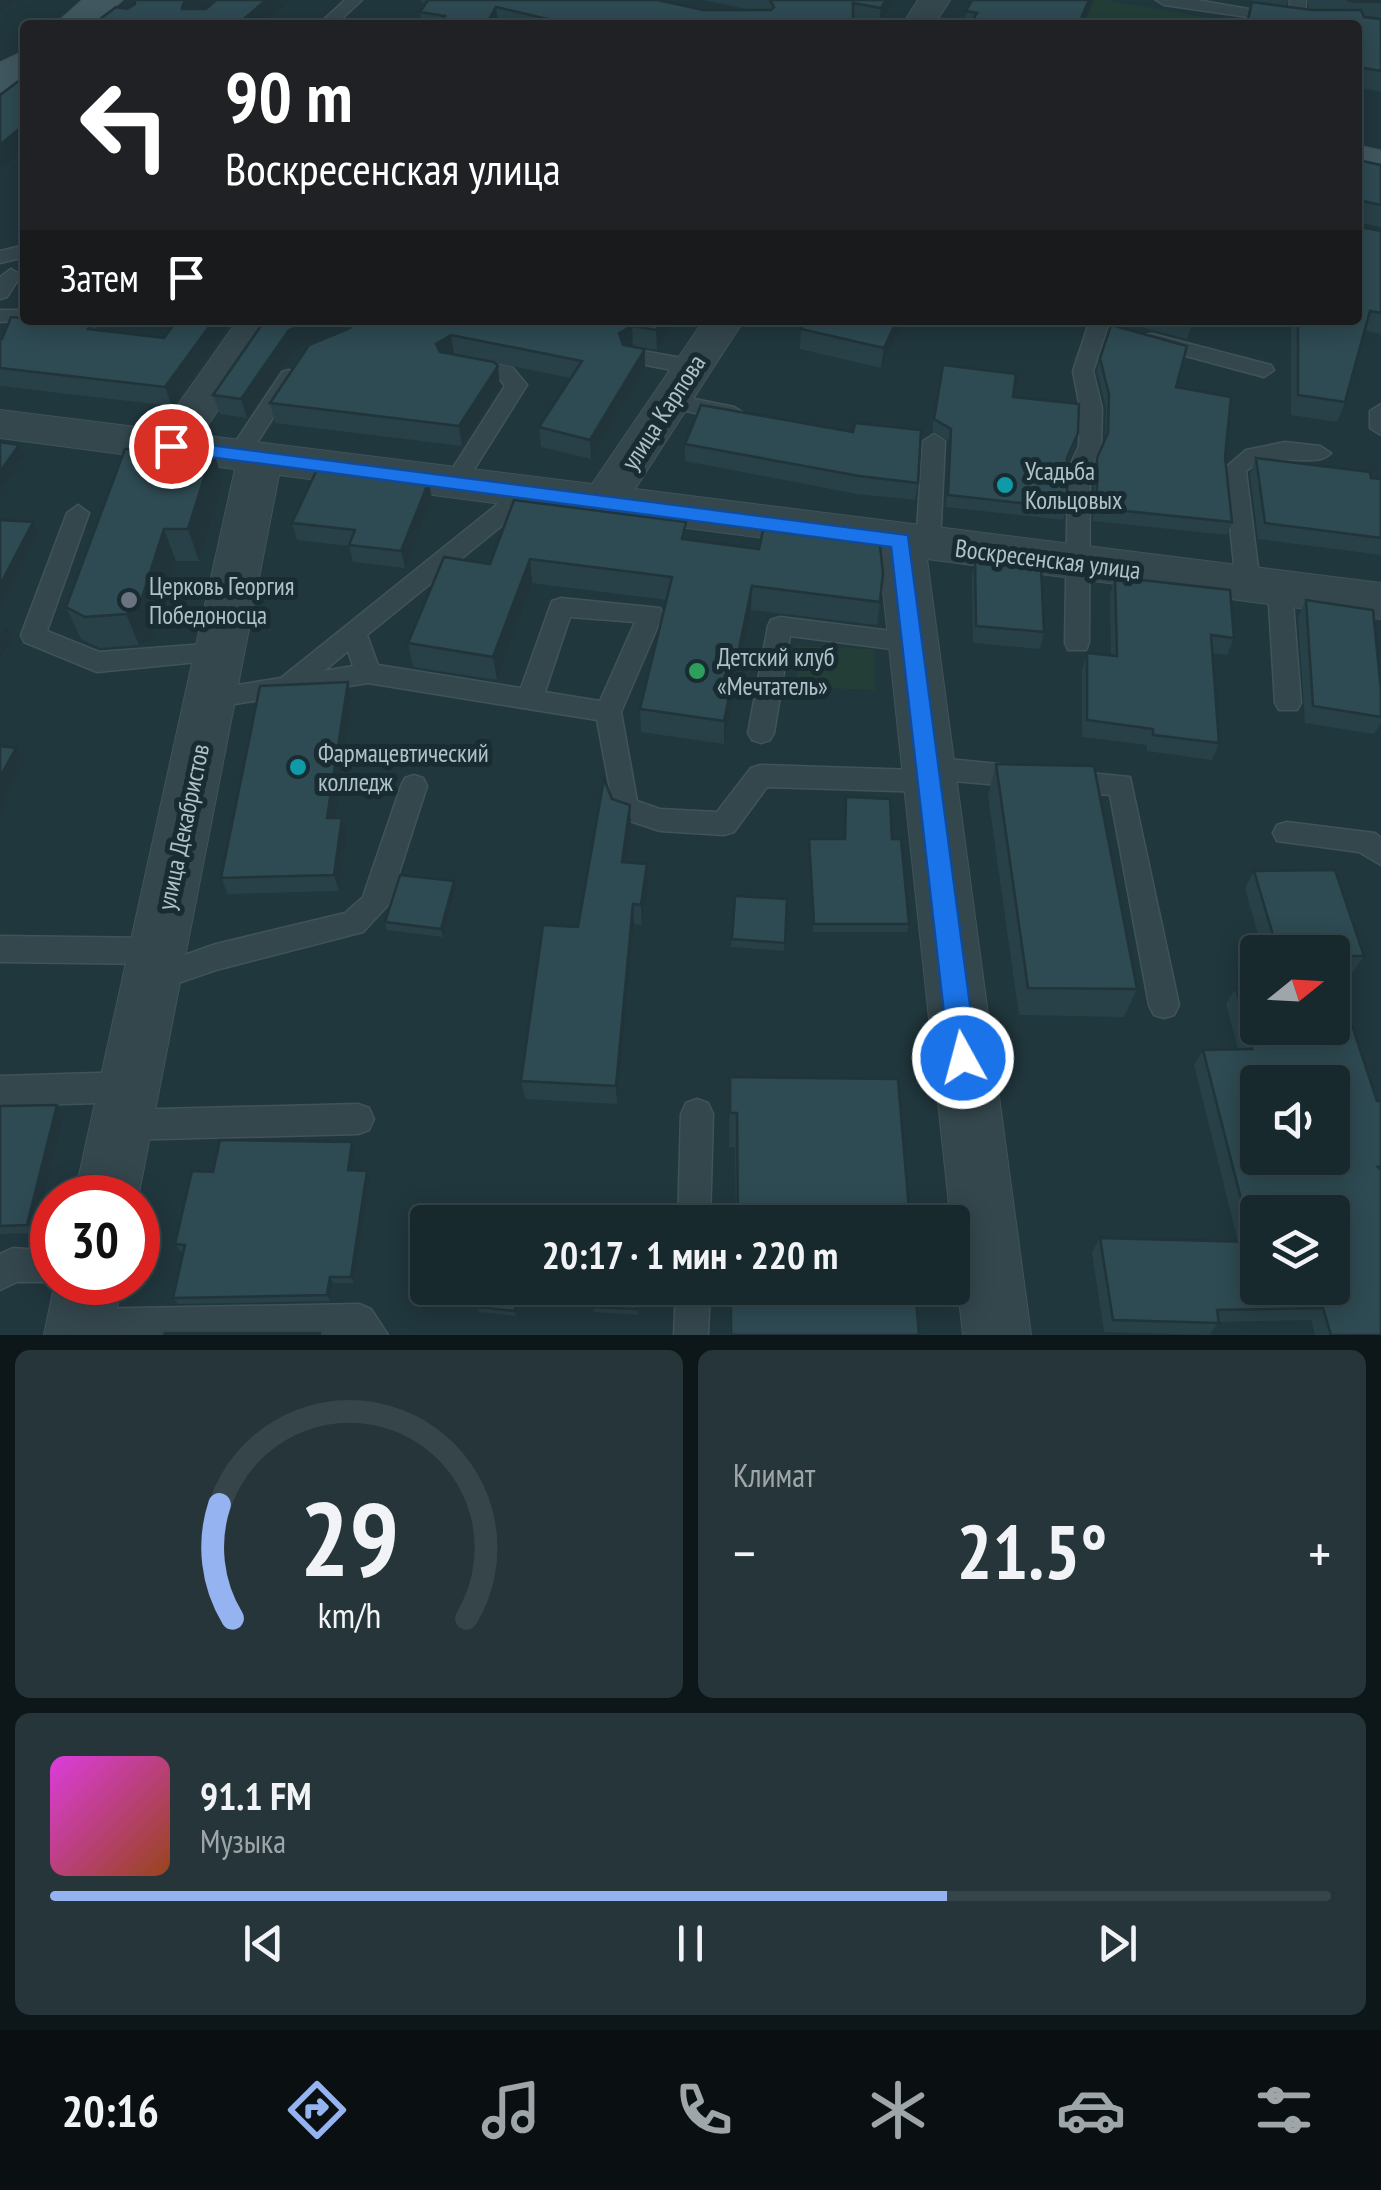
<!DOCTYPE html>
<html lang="ru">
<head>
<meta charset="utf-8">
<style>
	:root { --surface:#18292e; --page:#25353a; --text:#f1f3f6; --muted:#9fa6aa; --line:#36454a; --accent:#95b2f1 }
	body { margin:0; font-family:"PT Sans Narrow",sans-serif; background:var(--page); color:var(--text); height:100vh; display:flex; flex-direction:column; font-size:38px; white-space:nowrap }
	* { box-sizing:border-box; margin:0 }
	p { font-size:32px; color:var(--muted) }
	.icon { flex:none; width:55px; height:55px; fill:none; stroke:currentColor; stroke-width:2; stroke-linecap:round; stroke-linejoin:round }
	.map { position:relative; height:1335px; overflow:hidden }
	.sheet { display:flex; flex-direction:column; gap:15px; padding:15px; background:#0d1719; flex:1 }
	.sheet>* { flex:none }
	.top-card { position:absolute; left:20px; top:20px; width:1342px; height:305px; border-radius:10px; box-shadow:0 5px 25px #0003,0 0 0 2px var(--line); background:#202124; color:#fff; overflow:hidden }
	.needle { width:65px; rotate:72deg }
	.controls { position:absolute; left:1240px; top:935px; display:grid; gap:20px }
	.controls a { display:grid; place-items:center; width:110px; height:110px; border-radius:10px; background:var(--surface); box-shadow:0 5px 25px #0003,0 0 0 2px var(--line); font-size:50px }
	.speed { position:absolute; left:30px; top:1175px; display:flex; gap:20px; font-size:50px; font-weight:700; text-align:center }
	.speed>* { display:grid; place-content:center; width:130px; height:130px; border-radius:50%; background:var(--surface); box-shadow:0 5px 25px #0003,0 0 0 2px var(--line); line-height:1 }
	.speed .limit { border:15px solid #d22; background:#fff; color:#111 }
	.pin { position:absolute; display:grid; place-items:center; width:85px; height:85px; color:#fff; margin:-42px; border:5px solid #fff; border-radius:50%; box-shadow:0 2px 10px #0007 }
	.me { position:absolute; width:110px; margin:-55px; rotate:353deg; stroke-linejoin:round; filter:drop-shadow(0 0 8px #0008) }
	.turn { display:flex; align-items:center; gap:35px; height:210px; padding:0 40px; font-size:45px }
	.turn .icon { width:130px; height:130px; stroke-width:2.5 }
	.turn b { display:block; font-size:70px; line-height:85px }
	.then { display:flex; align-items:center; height:95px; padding:0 40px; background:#0003; gap:20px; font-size:38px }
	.big { font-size:75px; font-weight:800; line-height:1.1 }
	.sheet .card { flex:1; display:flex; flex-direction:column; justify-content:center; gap:15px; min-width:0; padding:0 35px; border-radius:15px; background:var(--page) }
	.sheet .dial { align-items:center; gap:0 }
	.dial svg { height:260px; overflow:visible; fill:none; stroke:var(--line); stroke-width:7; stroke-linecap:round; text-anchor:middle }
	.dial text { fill:var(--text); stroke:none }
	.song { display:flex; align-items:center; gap:30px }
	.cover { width:120px; height:120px; border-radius:15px; background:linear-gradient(135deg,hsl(300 70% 55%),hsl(20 70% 35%)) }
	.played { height:10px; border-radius:5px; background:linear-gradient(90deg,var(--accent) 70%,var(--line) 70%) }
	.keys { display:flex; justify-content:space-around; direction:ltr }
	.heat { display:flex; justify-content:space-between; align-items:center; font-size:55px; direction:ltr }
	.sheet .tiles { flex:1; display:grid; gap:15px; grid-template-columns:1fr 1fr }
	.card:last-child { grid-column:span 2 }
	.trip { position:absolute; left:410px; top:1205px; width:560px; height:100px; border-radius:10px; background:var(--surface); box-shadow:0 5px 25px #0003,0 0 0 2px var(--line); font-weight:800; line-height:100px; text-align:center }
	.tabs { display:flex; height:160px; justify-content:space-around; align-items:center; background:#0a1012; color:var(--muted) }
	.tabs .icon { width:70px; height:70px }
	.tabs .active { color:var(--accent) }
	.tabs b { font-size:45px; color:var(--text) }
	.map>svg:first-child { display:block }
	.green { fill:#223e37 }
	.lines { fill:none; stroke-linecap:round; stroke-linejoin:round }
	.service-casing { stroke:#405359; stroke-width:3 }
	.minor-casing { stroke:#405359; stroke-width:2 }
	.secondary-casing { stroke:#405359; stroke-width:3 }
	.service { fill:#34474d; fill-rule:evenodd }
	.minor { fill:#34474d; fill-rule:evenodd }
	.secondary { fill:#415861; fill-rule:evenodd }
	.wall { fill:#284047 }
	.shaded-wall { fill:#203439 }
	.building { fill:#2e4a52; stroke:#203439; stroke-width:2.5; fill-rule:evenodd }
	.route { fill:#1a73e8; stroke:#114b97; stroke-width:2.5 }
	.culture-dot { fill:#0f9aa8; stroke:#192c32; stroke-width:4 }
	.worship-dot { fill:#6b7280; stroke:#192c32; stroke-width:4 }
	.leisure-dot { fill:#2e9e5b; stroke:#192c32; stroke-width:4 }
	.labels { text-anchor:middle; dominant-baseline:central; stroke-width:10; stroke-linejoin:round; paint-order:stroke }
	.street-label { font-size:25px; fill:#afc2c9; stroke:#192c32 }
	.poi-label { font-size:25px; fill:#afc2c9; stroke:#192c32; text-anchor:start }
</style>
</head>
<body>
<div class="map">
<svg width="1381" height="1335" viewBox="0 0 1381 1335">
	<rect width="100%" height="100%" fill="#20373d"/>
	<g class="green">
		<path d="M1094,0H1105L1246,24L1082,25Z"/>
		<path d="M797,646L874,649L875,690L797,687Z"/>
	</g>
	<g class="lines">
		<g class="service-casing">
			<g id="service">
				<path d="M345,0H362L335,25H318Z"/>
				<path d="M1156,0H1197L1289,16L1290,0H1306L1305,15L1342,20L1350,25H1306L1289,18L1282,22L1164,5Z"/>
				<path d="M25,245V257L0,263V251Z"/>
				<path d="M11,269L21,275L7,297L0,299V277Z"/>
				<path d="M0,310H25V320H32L0,322Z"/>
				<path d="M1099,320L1108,326L1093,371L1102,408L1101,446L1090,470L1089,643L1086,650H1068L1065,643L1068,470L1079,446L1080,408L1073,371L1088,326Z"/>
				<path d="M1152,334L1271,365L1274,370L1264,377L1145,345V335Z"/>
				<path d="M632,349L693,360L703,367L693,374L625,361L622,356Z"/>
				<path d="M468,360L512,367L527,385L463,487L455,490L444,482L505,386L499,378L461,372L458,367L461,362Z"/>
				<path d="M289,370L299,377L246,460H230L227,455L230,450L282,372Z"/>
				<path d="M670,394L734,407L745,414L734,421L662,406L659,401L662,396Z"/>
				<path d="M1381,404V435L1370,428V411Z"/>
				<path d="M934,434L945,441L940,544L928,552L916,544L923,441Z"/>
				<path d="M1285,442L1320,446L1331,453C1315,471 1274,447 1246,471L1260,584L1248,593L1236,584L1224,469L1246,450Z"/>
				<path d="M543,488L554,496L551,502L515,515L367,635L378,665L521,688L552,601L561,598L660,608L663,614L621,712L637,801L660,809L717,812L751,768L760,765L916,770L919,760L928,757L1130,777L1179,1005L1174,1015L1164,1018L1154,1015L1149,1005L1110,795L943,780L939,789L930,792L767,787L734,832L724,835L660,831L615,816L597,720L368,683L209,708L200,705L196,698L200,691L281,678L499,503ZM570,617L635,622L600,701L545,692ZM348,651L353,666L324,671Z"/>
				<path d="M78,505L89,513L47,631L99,652L219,643L228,645L231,652L228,659L97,672L24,642L21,635L67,513Z"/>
				<path d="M1280,580L1292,589L1301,703L1297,710H1279L1275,703L1268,589Z"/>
				<path d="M780,617L915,634L924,636L927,643L924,650L915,652L790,636L774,733L770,740L761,743L752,740L748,733L768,626L771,620Z"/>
				<path d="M414,775L423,778L427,786L389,904L363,932L216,970L152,992L142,988L137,979L142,970L216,944L345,913L363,897L401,786L405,778Z"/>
				<path d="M1287,822L1375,833L1381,838V865L1359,852L1277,841L1273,833L1277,825Z"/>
				<path d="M0,936L157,938L167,942L171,951L167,960L157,964L0,962Z"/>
				<path d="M129,1072L140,1077L144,1087L140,1097L129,1102L0,1106V1076Z"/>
				<path d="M697,1099L708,1103L713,1114L710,1222H678L681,1114L686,1103Z"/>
				<path d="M358,1104L369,1108L374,1119L369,1130L358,1134L121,1140L110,1136L105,1125L110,1114L121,1110Z"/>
				<path d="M13,1248L52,1251L55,1282H17L0,1290V1254Z"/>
				<path d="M676,1288H710L708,1335H674Z"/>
				<path d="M359,1304L371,1309L388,1335H67L63,1326L68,1314L80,1309Z"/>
			</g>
		</g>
		<g class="minor-casing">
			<g id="minor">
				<path d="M918,0H950L934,25H902Z"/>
				<path d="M238,320H279L201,435L592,484L704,320H744L635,489L1381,583V619L927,559L1031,1335H963L879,553L279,475L138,1198H74L235,469L0,438V410L160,430Z"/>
				<path d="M55,1282H122L112,1335H44Z"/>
			</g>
		</g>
		<g class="secondary-casing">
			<g id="secondary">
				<path d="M83,0H122L95,25H55Z"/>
				<path d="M25,51V80L0,92V63Z"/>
				<path d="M1358,146L1381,151V175L1358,170Z"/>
			</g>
		</g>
		<use href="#service" class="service"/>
		<use href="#minor" class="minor"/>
		<use href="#secondary" class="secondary"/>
	</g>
	<g class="wall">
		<path d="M421,0H658L703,10H751L703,0H896L880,25H869L853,22V25H422L420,12L425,4L422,3Z"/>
		<path d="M972,0H1094L1083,25H964L966,11Z"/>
		<path d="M1251,0H1288L1286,6L1309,9L1307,0H1381V92L1358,87V25H1245Z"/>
		<path d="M1358,160L1381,165V227L1358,222Z"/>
		<path d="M1381,231V334L1365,331L1345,402L1337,422L1291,415V320H1358Z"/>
		<path d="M94,320L98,330L164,338L172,406L0,386V340Z"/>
		<path d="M265,320H677L657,350L631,346L645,349V369L591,459L541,447L539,427L571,378L495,363L500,386L462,446L275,423L270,403L347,329L294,350L247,418L220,414L213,395Z"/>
		<path d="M904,320L881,368L800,349L801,329Z"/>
		<path d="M1114,320H1193L1187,339Z"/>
		<path d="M1204,320H1238L1235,328Z"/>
		<path d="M1100,358L1176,387L1225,457L1232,522L1227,535L1093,521L1094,471L1105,441L1106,408L1097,371Z"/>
		<path d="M943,365L1013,397L1075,445L1067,463V508L1063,520L946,507L949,441L932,431Z"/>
		<path d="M853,432L918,483L915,500L857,494L685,461V444Z"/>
		<path d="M182,444L184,450H213L223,482L199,561H176L152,639L139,645L100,648L81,639L66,607Z"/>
		<path d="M1256,458L1381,479V555L1258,539L1250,474Z"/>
		<path d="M432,499L405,568L353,562L349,546L297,540L292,523Z"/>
		<path d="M686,539L880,602L877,625L751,610L724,744L641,732L640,709L667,600L532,583L497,680L413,667L408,643L490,564Z"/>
		<path d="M975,560L1044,632L1040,649L973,643L972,578Z"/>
		<path d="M1115,577L1234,638L1227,655L1213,653L1219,743L1212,760L1147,751V745L1082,737V670L1087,653L1111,656L1110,594Z"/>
		<path d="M1306,600L1381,690V723L1374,734L1305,723L1298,617Z"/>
		<path d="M352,699L335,818L347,834L339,891L228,894L221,878Z"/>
		<path d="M996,764L1137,989L1124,1017L1019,1015L988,795Z"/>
		<path d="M846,797L892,839L909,924L907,932H813L809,839H844Z"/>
		<path d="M612,799L631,825L626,862L647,864L648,884L642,925L634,924L617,1104L525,1099L521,1081L578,927Z"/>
		<path d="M1254,871L1364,956L1353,972L1335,973L1377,1101H1381V1335H1315L1311,1320L1219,1322L1209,1335L1104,1332L1092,1252L1100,1238L1238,1242L1194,1065L1203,1050L1238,1049L1226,1004L1236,988L1332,1028V952H1263L1245,888Z"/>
		<path d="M456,889L443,937L387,930L385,922Z"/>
		<path d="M735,896L787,899L784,951L731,947Z"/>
		<path d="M730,1077L910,1222H736L735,1147H729Z"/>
		<path d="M0,1106L64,1114L34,1233L0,1234Z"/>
		<path d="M355,1149L352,1170L367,1171L370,1177L354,1283H333L330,1301L178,1304L173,1298L184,1251H180L175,1244L213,1172Z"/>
		<path d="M521,1288L516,1316L479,1312L477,1307Z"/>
		<path d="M594,1288H640L638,1315L594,1312Z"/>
		<path d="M736,1288H915L919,1335H729L731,1301H736Z"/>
	</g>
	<g class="shaded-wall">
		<path d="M0,0H15L0,11Z"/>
		<path d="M187,0H214L188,22L182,9L183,4Z"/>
		<path d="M266,0H290L262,25H237Z"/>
		<path d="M886,0H896L879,25L881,8Z"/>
		<path d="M1089,0H1094L1083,25H1078Z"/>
		<path d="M496,7L498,25H486Z"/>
		<path d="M25,124V149L0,170V145Z"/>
		<path d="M214,320H233L172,406L165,387Z"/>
		<path d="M315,320H345L347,329L294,350L247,418L241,399L289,330Z"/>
		<path d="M663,320H677L657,350L656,330Z"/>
		<path d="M897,320H904L881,368L884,348Z"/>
		<path d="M632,326L633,345L620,353L619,333Z"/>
		<path d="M451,335L454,354L439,364L436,344Z"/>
		<path d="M645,349V369L591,459L590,440Z"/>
		<path d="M498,366L500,386L462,446L459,426Z"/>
		<path d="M19,445L24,456L0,492V472Z"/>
		<path d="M213,450L223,482L199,561L188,529Z"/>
		<path d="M429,481L432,499L405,568L401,551Z"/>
		<path d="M33,522L38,534L0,608V585Z"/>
		<path d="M164,529L176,561L152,639L139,645L126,614Z"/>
		<path d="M530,559L532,583L497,680L493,657Z"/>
		<path d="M752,586L751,610L724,744V721Z"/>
		<path d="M6,627L12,638L0,658V637Z"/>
		<path d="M348,682L352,699L333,834L327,818Z"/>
		<path d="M16,748L24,762L3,802L5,807L0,817V777Z"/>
		<path d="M630,805L631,825L624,882L622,862Z"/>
		<path d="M342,818L347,834L339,891L334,875Z"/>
		<path d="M647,864L648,884L642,925L641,905Z"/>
		<path d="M454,881L456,889L443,937L441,929Z"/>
		<path d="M633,904L634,924L617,1104L616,1086Z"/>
		<path d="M57,1105L64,1114L34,1233L27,1225Z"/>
		<path d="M352,1142L355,1149L351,1177L348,1170Z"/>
		<path d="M367,1171L370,1177L354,1283L351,1277Z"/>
		<path d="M330,1277L333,1283L330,1301L327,1295Z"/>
		<path d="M518,1288H521L516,1316L515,1311Z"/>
	</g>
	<g class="building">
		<path d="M134,0H187L183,4L182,9H206L216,0H266L237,25H92L116,7L127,9L135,4Z"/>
		<path d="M428,0H658L703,10H771L774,7L770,0H886L881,8L853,3V25H573L496,7L486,25H440L445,16L420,12Z"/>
		<path d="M972,0H1089L1078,25H970L977,13L966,11Z"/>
		<path d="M1347,0H1381V2H1357Z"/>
		<path d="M1252,2L1312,10H1361L1364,17L1381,19V71L1358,67V25H1247Z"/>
		<path d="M25,76V124L0,145V95Z"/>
		<path d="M1358,160L1381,165V205L1358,200Z"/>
		<path d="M1366,228L1381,231V313L1370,311L1345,402L1298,395V320H1358V230Z"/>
		<path d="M24,312L25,320H94L88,329L164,338L177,320H214L165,387L0,368V340L2,339L11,317L20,318Z"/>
		<path d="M265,320H315L289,330L241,399L213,395Z"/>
		<path d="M351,320H663L656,330L632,326L619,333L623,345L645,349L590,440L539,427L582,361L451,335L436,344L440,352L494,362L498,366L459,426L270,403L309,345L350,328Z"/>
		<path d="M806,320H897L884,348L801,329Z"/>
		<path d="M1111,325L1187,346L1176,387L1231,397L1225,457L1232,522L1097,508V458L1108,433L1109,395L1100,358Z"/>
		<path d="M943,365L1016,374L1013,397L1079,404L1078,433L1067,458V508L948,495L951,429L934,419Z"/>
		<path d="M701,405L853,432L855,423L921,430L918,483L859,476L685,444Z"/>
		<path d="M0,442L19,445L0,472Z"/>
		<path d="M135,444H182L180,450H213L188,529H164L139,607L126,614L85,617L66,607L125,449H134Z"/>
		<path d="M1256,458L1370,472L1371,478L1381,479V538L1265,523Z"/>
		<path d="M318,467L429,481L401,551L349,545L355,530L292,523Z"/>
		<path d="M514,500L686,522L682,539L759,549L763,530L880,545L883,573L880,602L752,586L724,721L640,709L672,577L530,559L493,657L408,643L444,557L490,564Z"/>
		<path d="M0,520L33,522L0,585Z"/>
		<path d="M975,560L1041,566L1044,632L976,626Z"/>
		<path d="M1115,577L1230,590L1234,638L1211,635L1219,743L1153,735V729L1087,720V653L1117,656Z"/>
		<path d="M1306,600L1373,610L1381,690V717L1313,706Z"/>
		<path d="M348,682L327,818H342L334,875L221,878L260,686Z"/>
		<path d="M0,746L16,748L0,777Z"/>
		<path d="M996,764L1094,766L1137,989L1028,988Z"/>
		<path d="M604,779L612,799L630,805L622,862L647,864L641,905L633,904L616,1086L521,1081L543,925L578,927Z"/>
		<path d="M846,797L890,799L892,839H901L909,924H814L809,839H845Z"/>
		<path d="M1335,870L1364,956H1332V952H1278L1254,871Z"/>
		<path d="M400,875L454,881L441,929L385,922Z"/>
		<path d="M735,896L787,899L785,943L732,939Z"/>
		<path d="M1332,965L1377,1101H1381V1167H1378L1381,1170V1335H1331L1323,1308L1217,1310L1219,1323L1113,1320L1100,1238L1252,1242L1203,1050L1252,1049L1236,988L1258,987V1028H1332ZM1258,1082H1332V1158H1258ZM1258,1212H1332V1288H1258Z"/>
		<path d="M730,1077L898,1079L910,1222H738L737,1113H730Z"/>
		<path d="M57,1105L27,1225L0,1226V1106Z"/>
		<path d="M220,1140L352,1142L348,1170L367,1171L351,1277H330L327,1295L173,1298L185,1245L175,1244L192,1171L213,1172Z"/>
		<path d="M480,1288H518L515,1311L477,1307Z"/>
		<path d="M594,1288H639L637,1309L593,1307Z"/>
		<path d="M739,1288H915L919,1335H731V1301H739Z"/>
		<path d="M165,1333H320V1335H164Z"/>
	</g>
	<path class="route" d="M171,440L908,535L977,1058L973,1067L963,1071L953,1067L949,1058L891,547L164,451V442Z"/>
	<g class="culture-dot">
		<circle cx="1005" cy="485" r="10"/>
		<circle cx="298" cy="767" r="10"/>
	</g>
	<circle class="worship-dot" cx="129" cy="600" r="10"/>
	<circle class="leisure-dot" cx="697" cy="671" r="10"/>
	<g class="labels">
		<g class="street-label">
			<text transform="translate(663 412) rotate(-57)">улица Карпова</text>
			<text transform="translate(1048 559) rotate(7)">Воскресенская улица</text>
			<text transform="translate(183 827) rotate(-78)">улица Декабристов</text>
		</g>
		<g class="poi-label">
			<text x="1025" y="471">Усадьба<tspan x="1025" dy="29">Кольцовых</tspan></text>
			<text x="149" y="586">Церковь Георгия<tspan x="149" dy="29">Победоносца</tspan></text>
			<text x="717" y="657">Детский клуб<tspan x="717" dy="29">«Мечтатель»</tspan></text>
			<text x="318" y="753">Фармацевтический<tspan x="318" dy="29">колледж</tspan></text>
		</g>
	</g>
</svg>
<div class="controls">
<a><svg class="needle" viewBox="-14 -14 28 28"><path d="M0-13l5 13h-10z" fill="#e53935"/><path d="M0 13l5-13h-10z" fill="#9fa6aa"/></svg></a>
<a><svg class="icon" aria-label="sound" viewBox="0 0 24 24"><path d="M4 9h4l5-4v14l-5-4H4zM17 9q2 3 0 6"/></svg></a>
<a><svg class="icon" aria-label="layers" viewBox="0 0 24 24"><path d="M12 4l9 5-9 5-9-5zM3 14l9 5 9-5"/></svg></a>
</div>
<div class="speed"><div class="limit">30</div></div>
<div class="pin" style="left:171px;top:446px;background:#d93025"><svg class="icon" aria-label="arrive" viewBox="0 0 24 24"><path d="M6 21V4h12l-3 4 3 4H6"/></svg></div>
<svg class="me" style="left:963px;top:1058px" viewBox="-20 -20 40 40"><circle r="17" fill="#1a73e8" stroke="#fff" stroke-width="3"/><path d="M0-11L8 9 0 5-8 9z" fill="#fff"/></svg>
<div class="trip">20:17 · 1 мин · 220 m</div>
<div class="top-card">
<div class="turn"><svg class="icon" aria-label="left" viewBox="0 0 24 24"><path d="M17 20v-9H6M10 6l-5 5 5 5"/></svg><div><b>90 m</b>Воскресенская улица</div></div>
<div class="then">Затем<svg class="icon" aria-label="arrive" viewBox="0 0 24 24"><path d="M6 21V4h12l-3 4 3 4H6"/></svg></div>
</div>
</div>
<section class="sheet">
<div class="tiles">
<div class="card dial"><svg viewBox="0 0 100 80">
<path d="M14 69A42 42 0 1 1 86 69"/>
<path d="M14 69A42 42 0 0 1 10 34" stroke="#95b2f1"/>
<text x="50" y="56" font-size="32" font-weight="700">29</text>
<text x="50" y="72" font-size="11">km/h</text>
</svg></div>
<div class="card"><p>Климат</p>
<div class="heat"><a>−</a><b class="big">21.5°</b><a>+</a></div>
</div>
<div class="card">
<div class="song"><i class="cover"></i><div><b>91.1 FM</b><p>Музыка</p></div></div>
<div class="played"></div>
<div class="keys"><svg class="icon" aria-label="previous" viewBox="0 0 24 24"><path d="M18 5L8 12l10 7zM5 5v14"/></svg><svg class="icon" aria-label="pause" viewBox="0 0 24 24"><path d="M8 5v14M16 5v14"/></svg><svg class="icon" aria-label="next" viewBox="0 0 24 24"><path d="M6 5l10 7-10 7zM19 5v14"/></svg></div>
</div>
</div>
</section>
<nav class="tabs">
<b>20:16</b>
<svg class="icon active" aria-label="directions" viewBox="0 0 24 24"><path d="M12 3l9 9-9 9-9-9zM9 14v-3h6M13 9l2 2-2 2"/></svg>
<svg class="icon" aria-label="music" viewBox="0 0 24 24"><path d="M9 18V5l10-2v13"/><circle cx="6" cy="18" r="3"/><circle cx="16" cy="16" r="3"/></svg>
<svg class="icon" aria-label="phone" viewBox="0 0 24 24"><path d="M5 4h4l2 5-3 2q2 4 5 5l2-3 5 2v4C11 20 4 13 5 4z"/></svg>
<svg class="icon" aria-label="climate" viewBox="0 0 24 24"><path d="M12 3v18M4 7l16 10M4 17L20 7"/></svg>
<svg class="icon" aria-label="car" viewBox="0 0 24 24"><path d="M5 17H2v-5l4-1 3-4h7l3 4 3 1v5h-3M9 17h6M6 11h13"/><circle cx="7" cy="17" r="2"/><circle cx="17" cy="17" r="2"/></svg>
<svg class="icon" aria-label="filters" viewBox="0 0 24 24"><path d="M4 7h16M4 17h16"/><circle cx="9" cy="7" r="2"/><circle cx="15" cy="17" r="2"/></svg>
</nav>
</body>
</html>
